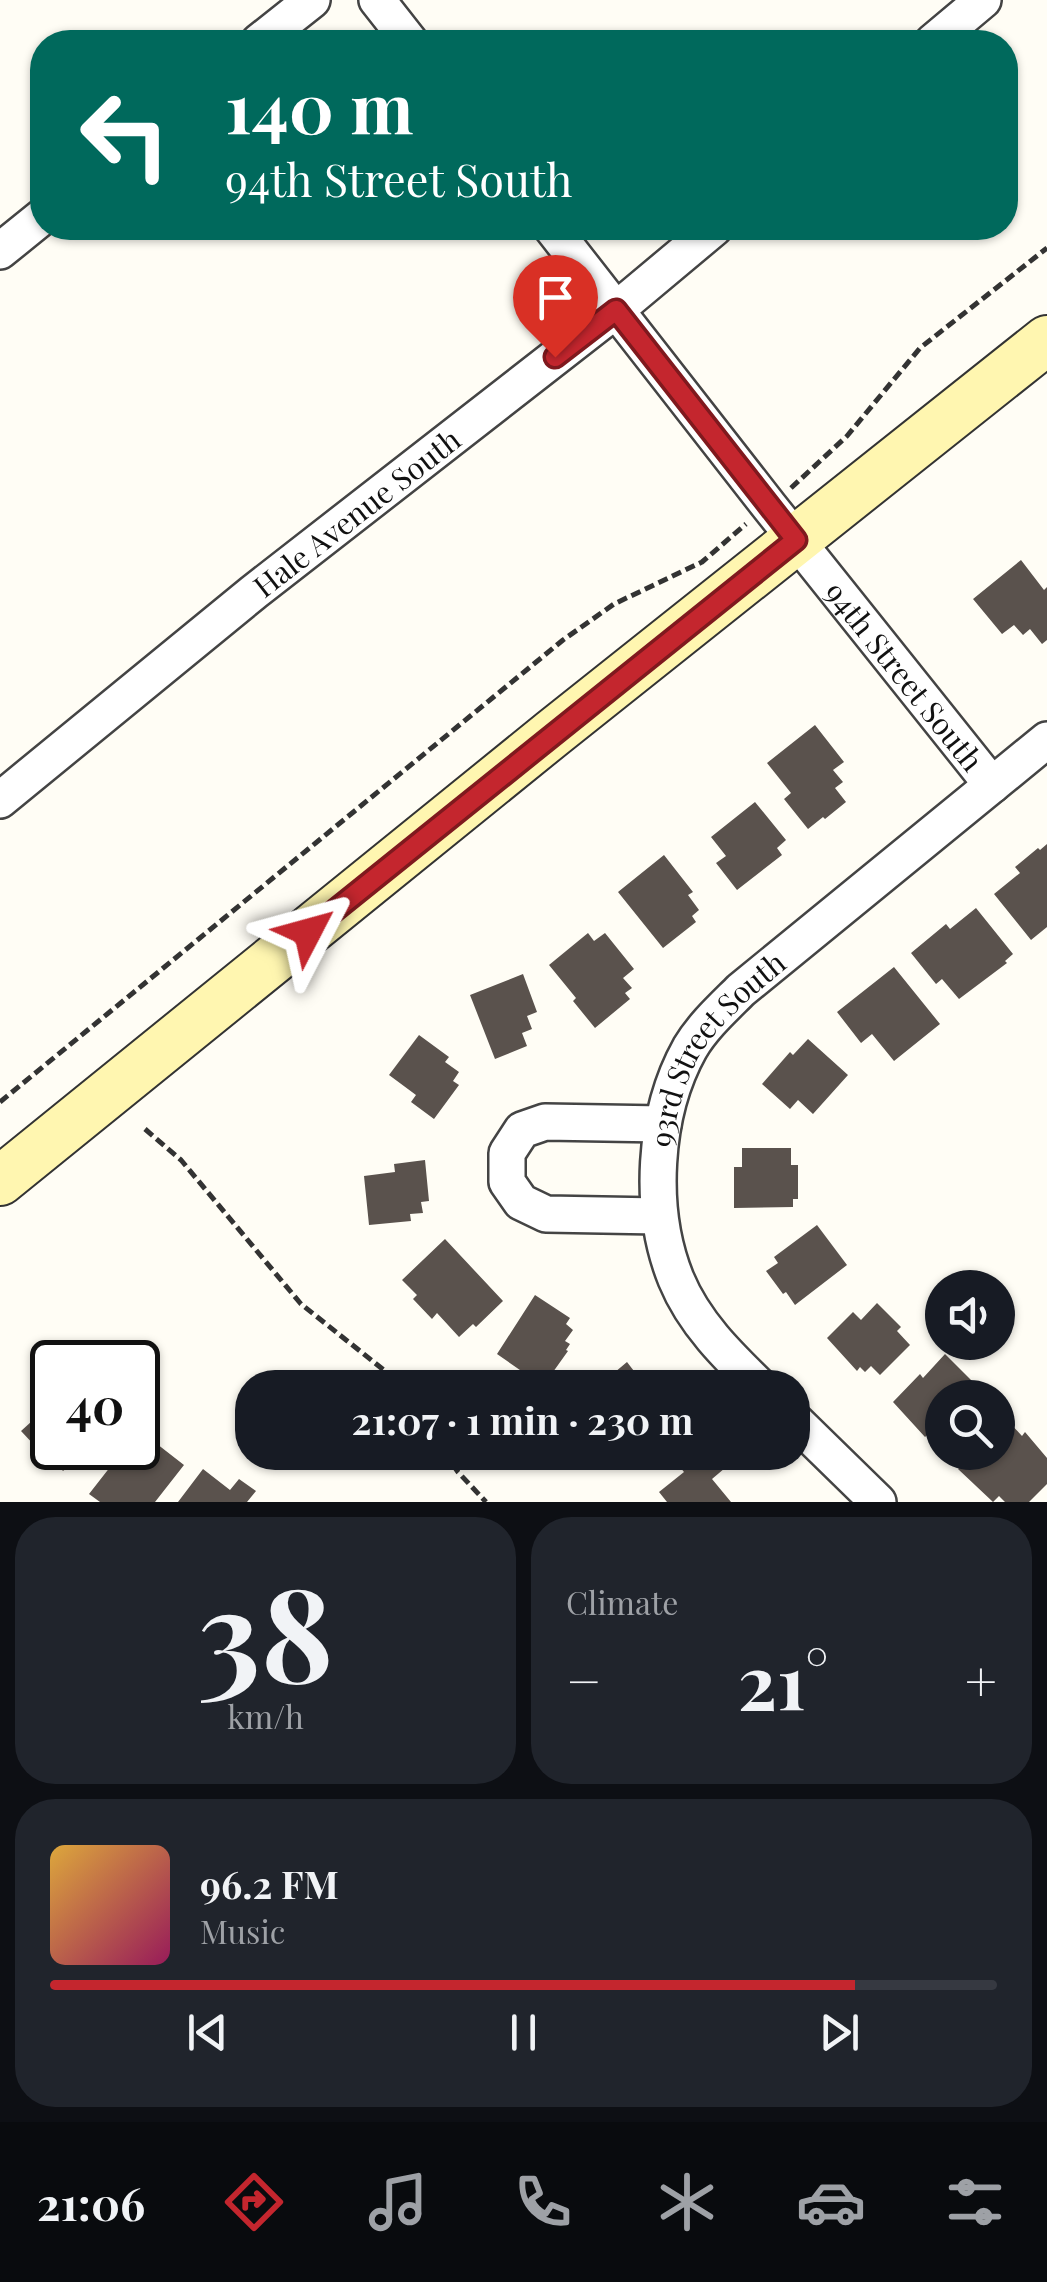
<!DOCTYPE html>
<html lang="en">
<head>
<meta charset="utf-8">
<style>
	:root { --surface:#171b24; --page:#20242c; --text:#f1f3f6; --muted:#9ea1a6; --line:#363941; --accent:#c4262e }
	body { margin:0; font-family:"Playfair Display",serif; background:var(--page); color:var(--text); height:100vh; display:flex; flex-direction:column; font-size:38px; white-space:nowrap }
	* { box-sizing:border-box; margin:0 }
	p { font-size:32px; color:var(--muted) }
	.icon { flex:none; width:55px; height:55px; fill:none; stroke:currentColor; stroke-width:2; stroke-linecap:round; stroke-linejoin:round }
	.map { position:relative; height:1502px; overflow:hidden }
	.drawer { display:flex; flex-direction:column; gap:15px; padding:15px; background:#0d0f14; flex:1 }
	.drawer>* { flex:none }
	.hud { position:absolute; left:30px; top:30px; width:988px; height:210px; border-radius:40px; box-shadow:0 2px 8px #0004; background:#00695c; color:#fff; overflow:hidden }
	.fabs { position:absolute; left:925px; top:1270px; display:grid; gap:20px }
	.fabs a { display:grid; place-items:center; width:90px; height:90px; border-radius:50%; background:var(--surface); box-shadow:0 2px 8px #0004; font-size:50px }
	.speed { position:absolute; left:30px; top:1340px; display:flex; gap:20px; font-size:50px; font-weight:700; text-align:center }
	.speed>* { display:grid; place-content:center; width:130px; height:130px; border-radius:50%; background:var(--surface); box-shadow:0 2px 8px #0004; line-height:1 }
	.speed .limit { border:5px solid #111; border-radius:15px; background:#fff; color:#111 }
	.pin { position:absolute; display:grid; place-items:center; width:85px; height:85px; color:#fff; margin:-102px -42px; border-radius:50% 50% 50% 0; rotate:-45deg; box-shadow:0 0 10px #0007 }
	.pin .icon { rotate:45deg }
	.me { position:absolute; width:110px; margin:-55px; rotate:51deg; stroke-linejoin:round; filter:drop-shadow(0 0 8px #0008) }
	.turn { display:flex; align-items:center; gap:35px; height:210px; padding:0 30px; font-size:45px }
	.turn .icon { width:130px; height:130px; stroke-width:2.5 }
	.turn b { display:block; font-size:70px; line-height:85px }
	.big { font-size:75px; font-weight:700; line-height:1.1 }
	.drawer .card { flex:1; display:flex; flex-direction:column; justify-content:center; gap:15px; min-width:0; padding:0 35px; border-radius:40px; background:var(--page) }
	.drawer .dial { align-items:center; gap:0 }
	.dial b { font-size:130px; line-height:1 }
	.song { display:flex; align-items:center; gap:30px }
	.cover { width:120px; height:120px; border-radius:15px; background:linear-gradient(135deg,hsl(40 70% 55%),hsl(330 70% 35%)) }
	.played { height:10px; border-radius:5px; background:linear-gradient(90deg,var(--accent) 85%,var(--line) 85%) }
	.keys { display:flex; justify-content:space-around; direction:ltr }
	.heat { display:flex; justify-content:space-between; align-items:center; font-size:55px; direction:ltr }
	.drawer .tiles { flex:1; display:grid; gap:15px; grid-template-columns:1fr 1fr }
	.card:last-child { grid-column:span 2 }
	.trip { position:absolute; left:235px; top:1370px; width:575px; height:100px; border-radius:40px; background:var(--surface); box-shadow:0 2px 8px #0004; font-weight:700; line-height:100px; text-align:center }
	.tabs { display:flex; height:160px; justify-content:space-around; align-items:center; background:#090b0e; color:var(--muted) }
	.tabs .icon { width:70px; height:70px }
	.tabs .selected { color:var(--accent) }
	.tabs b { font-size:45px; color:var(--text) }
	.map>svg:first-child { display:block }
	.building { fill:#5a524d }
	.lines { fill:none; stroke-linecap:round; stroke-linejoin:round }
	.street-casing { stroke:#444; stroke-width:40 }
	.secondary-casing { stroke:#333; stroke-width:52 }
	.path { stroke:#333; stroke-width:5; stroke-dasharray:10 5; stroke-linecap:butt }
	.street { stroke:#fff; stroke-width:35 }
	.secondary { stroke:#fff6b0; stroke-width:48 }
	.route-casing { stroke:#7f191e; stroke-width:25 }
	.route { stroke:#c4262e; stroke-width:18 }
	.labels { text-anchor:middle; dominant-baseline:central; stroke-width:10; stroke-linejoin:round; paint-order:stroke }
	.street-label { font-size:30px; fill:#111; stroke:#fff }
</style>
</head>
<body>
<div class="map">
<svg width="1047" height="1502" viewBox="0 0 1047 1502">
	<rect width="100%" height="100%" fill="#fffdf5"/>
	<g class="building">
		<path d="M1021,560L1044,590L1047,587V640L1042,644L1030,629L1023,635L1014,625L1002,634L973,599Z"/>
		<path d="M815,725L844,762L833,770L843,782L835,788L846,802L825,819L823,817L808,829L784,799L791,793L767,763Z"/>
		<path d="M755,802L786,840L777,848L782,855L737,890L716,863L726,856L711,837Z"/>
		<path d="M1047,844V927L1031,940L994,894L1020,873L1015,867L1038,848L1040,850Z"/>
		<path d="M664,855L693,892L688,895L699,910L692,916L696,922L663,948L618,892Z"/>
		<path d="M976,908L1013,954L1005,961L1007,963L959,999L942,979L936,984L911,953L946,924L950,929Z"/>
		<path d="M588,933L594,941L605,933L634,969L623,978L632,988L625,993L630,999L595,1028L573,1001L576,998L549,965Z"/>
		<path d="M894,967L940,1024L894,1061L872,1034L861,1043L837,1012Z"/>
		<path d="M523,974L537,1012L527,1016L532,1029L522,1033L527,1046L495,1059L470,995Z"/>
		<path d="M419,1035L449,1057L445,1062L459,1072L453,1081L459,1085L434,1119L411,1102L416,1095L389,1075Z"/>
		<path d="M808,1039L848,1075L813,1114L798,1100L790,1109L762,1084L790,1052L793,1055Z"/>
		<path d="M742,1148H791V1165H798V1199H793V1207L734,1208V1167H742Z"/>
		<path d="M425,1160L429,1201L421,1202L423,1213L410,1214L411,1221L369,1225L364,1176L395,1172L394,1164Z"/>
		<path d="M817,1225L847,1265L795,1305L786,1292L783,1294L766,1271L778,1263L774,1257Z"/>
		<path d="M445,1239L503,1301L476,1327L473,1324L459,1337L437,1313L432,1319L413,1299L417,1295L402,1280Z"/>
		<path d="M535,1295L570,1318L566,1324L573,1330L565,1341L570,1344L566,1350L568,1351L543,1386L497,1354Z"/>
		<path d="M877,1303L901,1327L897,1331L910,1345L880,1375L871,1366L865,1372L860,1367L857,1371L827,1338L853,1312L861,1320Z"/>
		<path d="M945,1354L989,1398H942V1433L936,1427L925,1437L893,1402L920,1374L923,1378Z"/>
		<path d="M627,1362L637,1375L639,1373L651,1388H606L602,1383Z"/>
		<path d="M52,1403V1448H89L63,1471L41,1445L37,1448L21,1431Z"/>
		<path d="M1009,1422L1022,1436L1025,1432L1047,1458V1484L1029,1502H1005L999,1496L993,1502L958,1469L975,1452H998V1433Z"/>
		<path d="M139,1430L184,1465L155,1502H100L89,1494L125,1448H138Z"/>
		<path d="M673,1452H713L725,1468L712,1479L731,1502H667L659,1492L684,1472L670,1455Z"/>
		<path d="M203,1469L230,1490L239,1479L256,1491L247,1502H178Z"/>
	</g>
	<g class="lines">
		<g class="street-casing">
			<g id="street">
				<path d="M377,0L410,42"/>
				<path d="M259,42L312,0"/>
				<path d="M933,42L983,0"/>
				<path id="s1" d="M552,228L769,506L992,785"/>
				<path d="M0,251L42,217"/>
				<path id="s2" d="M0,800L254,592L616,310L714,228"/>
				<path d="M659,1216L546,1214L521,1202L507,1182V1153L522,1130L545,1122L663,1124"/>
				<path id="s3" d="M761,1388C728,1356 694,1323 676,1279C648,1210 653,1114 690,1048C703,1026 723,1008 741,990L1047,740"/>
				<path d="M792,1418L878,1502"/>
			</g>
		</g>
		<g class="secondary-casing">
			<path id="secondary" d="M0,1181L553,733L1047,340"/>
		</g>
		<g class="path">
			<path d="M791,488L847,436L920,348L1047,248"/>
			<path d="M0,1102L563,640L614,604L702,562L746,524"/>
			<path d="M145,1129L181,1160L301,1304L385,1371L398,1388"/>
			<path d="M444,1452L458,1472L486,1502"/>
		</g>
		<use href="#street" class="street"/>
		<use href="#secondary" class="secondary"/>
	</g>
	<g class="lines">
		<g class="route-casing">
			<path id="route" d="M308,932L796,540L616,310L555,357"/>
		</g>
		<use href="#route" class="route"/>
	</g>
	<g class="labels">
		<g class="street-label">
			<text stroke="none"><textPath href="#s2" startOffset="458">Hale Avenue South</textPath></text>
			<text stroke="none"><textPath href="#s1" startOffset="570">94th Street South</textPath></text>
			<text stroke="none"><textPath href="#s3" startOffset="390">93rd Street South</textPath></text>
		</g>
	</g>
</svg>
<div class="fabs">
<a><svg class="icon" aria-label="sound" viewBox="0 0 24 24"><path d="M4 9h4l5-4v14l-5-4H4zM17 9q2 3 0 6"/></svg></a>
<a><svg class="icon" aria-label="search" viewBox="0 0 24 24"><circle cx="10" cy="10" r="6"/><path d="M15 15l6 6"/></svg></a>
</div>
<div class="speed"><div class="limit">40</div></div>
<div class="pin" style="left:555px;top:357px;background:#d93025"><svg class="icon" aria-label="arrive" viewBox="0 0 24 24"><path d="M6 21V4h12l-3 4 3 4H6"/></svg></div>
<svg class="me" style="left:308px;top:932px" viewBox="-20 -20 40 40"><path d="M0-17L14 15 0 8-14 15z" fill="#c4262e" stroke="#fff" stroke-width="4"/></svg>
<div class="trip">21:07 · 1 min · 230 m</div>
<div class="hud">
<div class="turn"><svg class="icon" aria-label="left" viewBox="0 0 24 24"><path d="M17 20v-9H6M10 6l-5 5 5 5"/></svg><div><b>140 m</b>94th Street South</div></div>
</div>
</div>
<section class="drawer">
<div class="tiles">
<div class="card dial"><b>38</b><p>km/h</p></div>
<div class="card"><p>Climate</p>
<div class="heat"><a>−</a><b class="big">21°</b><a>+</a></div>
</div>
<div class="card">
<div class="song"><i class="cover"></i><div><b>96.2 FM</b><p>Music</p></div></div>
<div class="played"></div>
<div class="keys"><svg class="icon" aria-label="previous" viewBox="0 0 24 24"><path d="M18 5L8 12l10 7zM5 5v14"/></svg><svg class="icon" aria-label="pause" viewBox="0 0 24 24"><path d="M8 5v14M16 5v14"/></svg><svg class="icon" aria-label="next" viewBox="0 0 24 24"><path d="M6 5l10 7-10 7zM19 5v14"/></svg></div>
</div>
</div>
</section>
<nav class="tabs">
<b>21:06</b>
<svg class="icon selected" aria-label="directions" viewBox="0 0 24 24"><path d="M12 3l9 9-9 9-9-9zM9 14v-3h6M13 9l2 2-2 2"/></svg>
<svg class="icon" aria-label="music" viewBox="0 0 24 24"><path d="M9 18V5l10-2v13"/><circle cx="6" cy="18" r="3"/><circle cx="16" cy="16" r="3"/></svg>
<svg class="icon" aria-label="phone" viewBox="0 0 24 24"><path d="M5 4h4l2 5-3 2q2 4 5 5l2-3 5 2v4C11 20 4 13 5 4z"/></svg>
<svg class="icon" aria-label="climate" viewBox="0 0 24 24"><path d="M12 3v18M4 7l16 10M4 17L20 7"/></svg>
<svg class="icon" aria-label="car" viewBox="0 0 24 24"><path d="M5 17H2v-5l4-1 3-4h7l3 4 3 1v5h-3M9 17h6M6 11h13"/><circle cx="7" cy="17" r="2"/><circle cx="17" cy="17" r="2"/></svg>
<svg class="icon" aria-label="filters" viewBox="0 0 24 24"><path d="M4 7h16M4 17h16"/><circle cx="9" cy="7" r="2"/><circle cx="15" cy="17" r="2"/></svg>
</nav>
</body>
</html>
